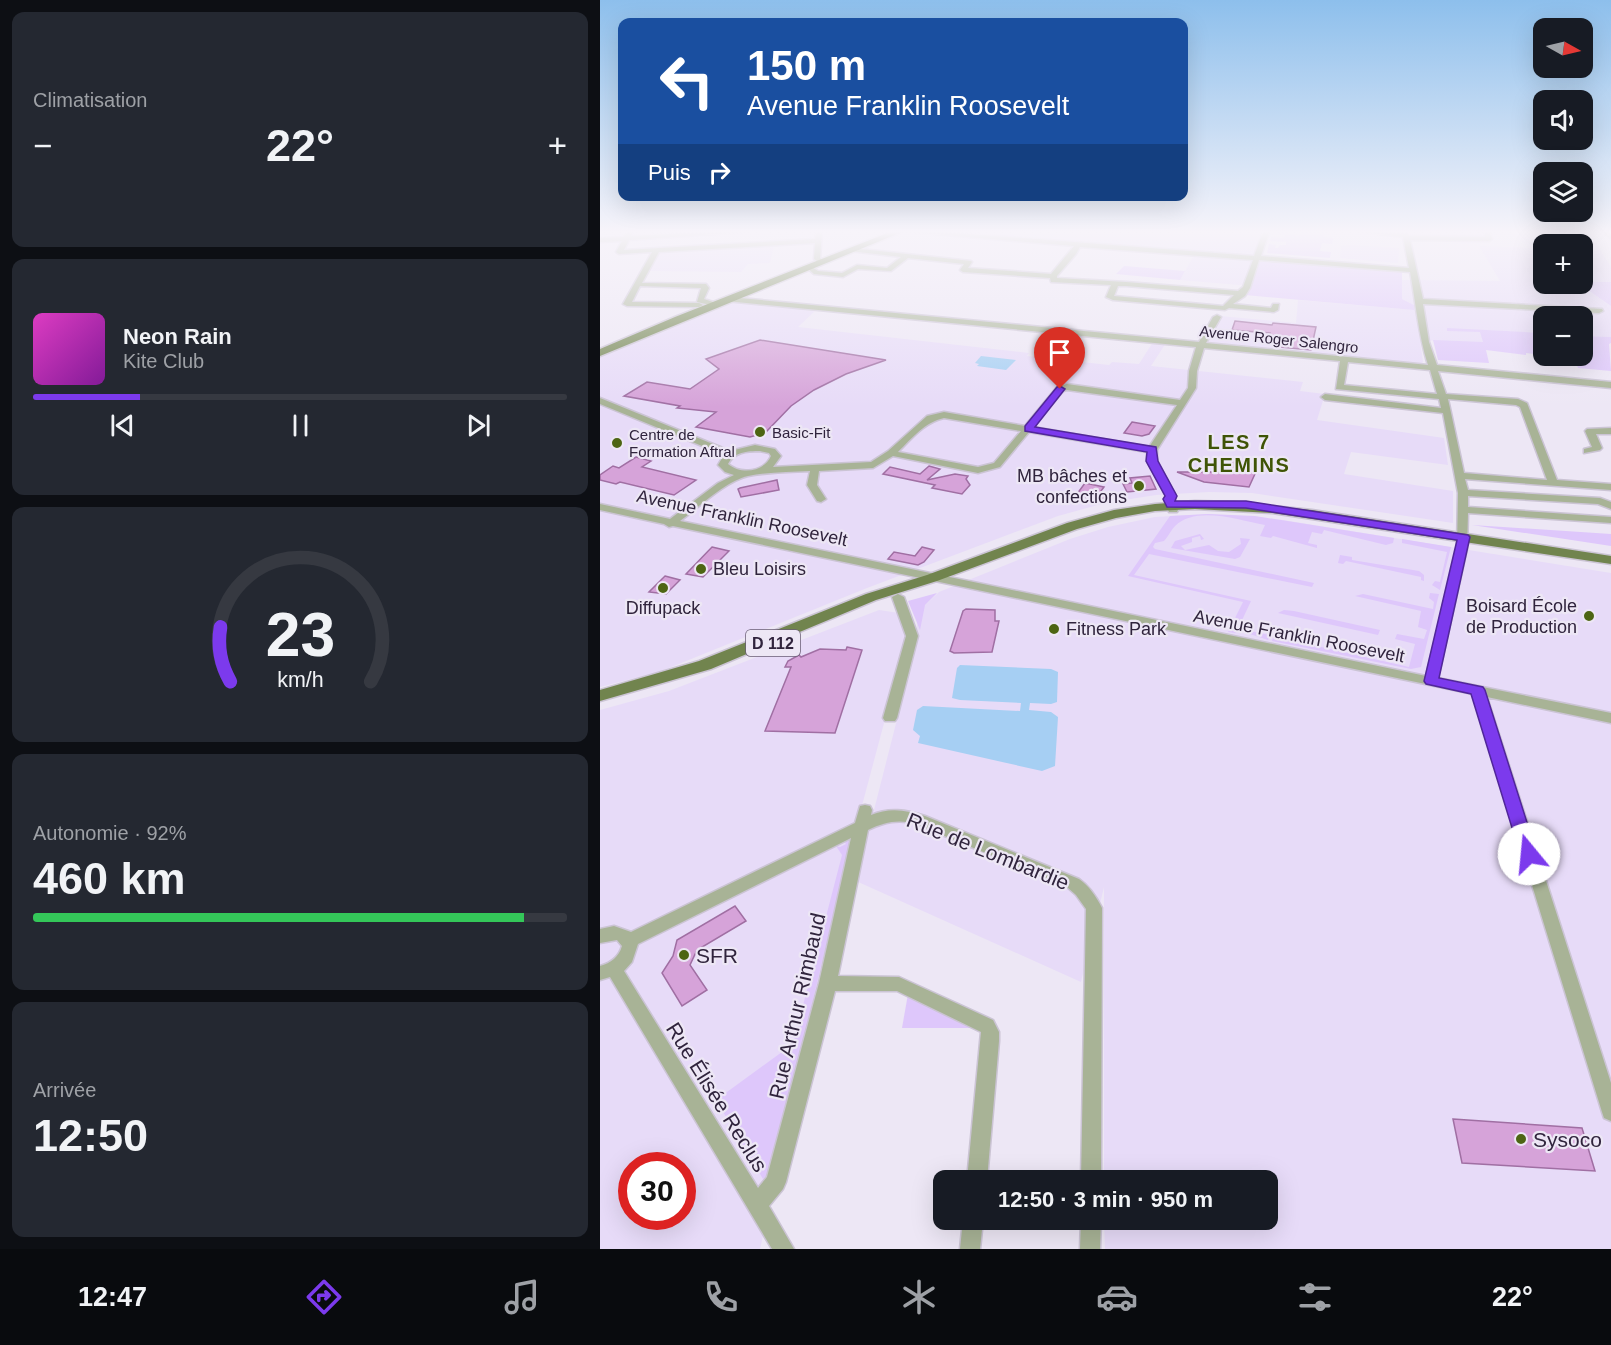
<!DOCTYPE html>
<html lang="fr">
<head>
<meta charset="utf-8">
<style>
	:root { --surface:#171b24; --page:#242831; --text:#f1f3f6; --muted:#9ea1a6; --line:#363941; --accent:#7c3aed }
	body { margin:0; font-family:Helvetica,sans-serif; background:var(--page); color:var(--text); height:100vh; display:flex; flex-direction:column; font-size:22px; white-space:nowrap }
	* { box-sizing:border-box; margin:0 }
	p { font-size:20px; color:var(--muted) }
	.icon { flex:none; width:33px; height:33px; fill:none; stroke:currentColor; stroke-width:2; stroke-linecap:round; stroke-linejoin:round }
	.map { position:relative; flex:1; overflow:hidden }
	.side { display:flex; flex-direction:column; gap:12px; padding:12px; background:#0d0f14; width:600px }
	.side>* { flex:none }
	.banner { position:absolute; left:18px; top:18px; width:570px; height:183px; border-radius:12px; box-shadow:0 6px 24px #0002; background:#1a4fa0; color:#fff; overflow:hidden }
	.needle { width:39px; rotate:98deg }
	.fabs { position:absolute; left:933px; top:18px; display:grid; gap:12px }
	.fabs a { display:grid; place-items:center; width:60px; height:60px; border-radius:12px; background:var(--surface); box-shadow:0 6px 24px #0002; font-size:30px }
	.speed { position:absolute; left:18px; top:1152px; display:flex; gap:12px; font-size:30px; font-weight:700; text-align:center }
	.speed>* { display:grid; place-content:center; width:78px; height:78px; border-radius:50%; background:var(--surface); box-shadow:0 6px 24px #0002; line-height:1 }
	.speed .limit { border:9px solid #d22; background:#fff; color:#111 }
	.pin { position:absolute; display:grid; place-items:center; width:51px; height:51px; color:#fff; margin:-62px -26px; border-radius:50% 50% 50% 0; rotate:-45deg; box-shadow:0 0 6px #0007 }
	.pin .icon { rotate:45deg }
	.me { position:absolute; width:66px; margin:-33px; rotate:343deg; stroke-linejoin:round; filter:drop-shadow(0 0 4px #0008) }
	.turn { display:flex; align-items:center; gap:21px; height:126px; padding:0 30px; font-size:27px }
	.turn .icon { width:78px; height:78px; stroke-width:2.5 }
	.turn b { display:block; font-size:42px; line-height:51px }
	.then { display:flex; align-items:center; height:57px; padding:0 30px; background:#0003; gap:12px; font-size:22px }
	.big { font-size:45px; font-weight:700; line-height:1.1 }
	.side .card { flex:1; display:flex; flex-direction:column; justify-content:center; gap:9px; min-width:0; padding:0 21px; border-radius:12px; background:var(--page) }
	.side .dial { align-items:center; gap:0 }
	.dial svg { height:156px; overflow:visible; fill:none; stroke:var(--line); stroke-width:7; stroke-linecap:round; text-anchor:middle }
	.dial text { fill:var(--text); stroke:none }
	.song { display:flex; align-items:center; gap:18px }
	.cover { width:72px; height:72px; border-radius:9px; background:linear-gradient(135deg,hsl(310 70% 55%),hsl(290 70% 35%)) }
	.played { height:6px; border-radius:3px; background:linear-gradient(90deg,var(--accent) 20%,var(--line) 20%) }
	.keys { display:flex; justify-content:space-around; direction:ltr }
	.heat { display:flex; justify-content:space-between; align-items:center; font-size:33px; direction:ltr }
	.charge { height:9px; border-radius:4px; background:linear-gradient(90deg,#34c759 92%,var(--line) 0) }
	.trip { position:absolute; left:333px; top:1170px; width:345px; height:60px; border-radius:12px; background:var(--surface); box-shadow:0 6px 24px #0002; font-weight:700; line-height:60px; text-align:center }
	.tab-bar { display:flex; height:96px; justify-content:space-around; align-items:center; background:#090b0e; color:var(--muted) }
	.tab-bar .icon { width:42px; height:42px }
	.tab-bar .active { color:var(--accent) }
	.tab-bar b { font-size:27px; color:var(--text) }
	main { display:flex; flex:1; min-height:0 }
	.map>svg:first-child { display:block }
	.built { fill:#e7dbf8; fill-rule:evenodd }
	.green { fill:#dec7fb }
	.water { fill:#a6cff3 }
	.building { fill:#d6a3d9; stroke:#a06fa3; stroke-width:1.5 }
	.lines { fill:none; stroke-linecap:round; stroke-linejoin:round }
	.minor-casing { stroke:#cbc4d4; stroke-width:3 }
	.major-casing { stroke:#cbc4d4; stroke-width:3 }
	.minor { fill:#a8b396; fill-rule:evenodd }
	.major { fill:#71844e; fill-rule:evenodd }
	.route { fill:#7c3aed; stroke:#51269a; stroke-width:1.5 }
	.poi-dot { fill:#4d6513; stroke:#ede7f5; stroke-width:2 }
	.labels { text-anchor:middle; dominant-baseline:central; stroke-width:4.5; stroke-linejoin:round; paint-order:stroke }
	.far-street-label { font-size:15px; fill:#30243d; stroke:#ede7f5 }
	.far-poi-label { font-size:15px; fill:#30243d; stroke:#ede7f5; text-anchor:start }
	.shield { fill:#ede7f5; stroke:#695e74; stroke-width:1.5 }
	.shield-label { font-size:16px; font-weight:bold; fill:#30243d }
	.poi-label { font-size:18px; fill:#30243d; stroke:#ede7f5; text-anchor:end }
	.street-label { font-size:18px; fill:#30243d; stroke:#ede7f5 }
	.far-district-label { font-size:20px; font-weight:bold; letter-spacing:1.5px; fill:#3f5406; stroke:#ede7f5 }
	.near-street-label { font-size:21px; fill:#30243d; stroke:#ede7f5 }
	.near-poi-label { font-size:21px; fill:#30243d; stroke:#ede7f5; text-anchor:start }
</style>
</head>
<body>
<main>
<section class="side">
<div class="card"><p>Climatisation</p>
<div class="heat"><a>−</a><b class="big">22°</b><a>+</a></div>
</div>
<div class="card">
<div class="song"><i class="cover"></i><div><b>Neon Rain</b><p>Kite Club</p></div></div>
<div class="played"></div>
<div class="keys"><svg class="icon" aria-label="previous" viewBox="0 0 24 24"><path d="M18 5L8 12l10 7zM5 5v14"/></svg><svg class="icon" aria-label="pause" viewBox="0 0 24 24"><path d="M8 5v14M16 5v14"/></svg><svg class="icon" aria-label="next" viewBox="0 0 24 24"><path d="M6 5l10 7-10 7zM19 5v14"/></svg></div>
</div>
<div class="card dial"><svg viewBox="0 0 100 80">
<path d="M14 69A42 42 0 1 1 86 69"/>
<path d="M14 69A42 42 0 0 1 9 41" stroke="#7c3aed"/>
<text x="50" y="56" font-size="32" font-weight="700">23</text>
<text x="50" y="72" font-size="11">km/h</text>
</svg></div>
<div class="card"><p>Autonomie · 92%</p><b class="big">460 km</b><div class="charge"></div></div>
<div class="card"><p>Arrivée</p><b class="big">12:50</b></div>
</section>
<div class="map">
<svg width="1011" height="1249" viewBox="0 0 1011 1249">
	<rect width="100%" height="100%" fill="#ede7f5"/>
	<g class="built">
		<path d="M667,232L653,260L660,262L651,286L580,280L594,255L305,233Z"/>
		<path d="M972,232H989L1011,267V282H983L982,244H944V284H979L1011,306V337L983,336L982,316H944L943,333L880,330L884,343L820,340L823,362L820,364L607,343L620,316L696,323L698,300L814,310V305L802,299V280L900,281L879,246L930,248L914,236L905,233L973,236Z"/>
		<path d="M750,245L799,248L798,263L740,258L741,246Z"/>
		<path d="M174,246L170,263L148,264L141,272L49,271L58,253Z"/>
		<path d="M134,301L217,309L198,327L429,353L427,356L509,365L512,362L539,364L553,342L566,343L551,366L703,382L700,391L725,394L717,420L844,438L848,465L751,452L744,474L853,491V523L652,493L609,492L556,495L505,503L458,516L267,588L59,672L0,687V356Z"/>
		<path d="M608,514L683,520L1011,573V1249H505L504,1220H668V1180H504V887L481,982L256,881L245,882L160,1249H0V710L69,691L279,610L299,613L307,637L260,813L274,810L303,696L320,610L339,592L470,539L508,527L555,517ZM32,1166H82V1216H32Z"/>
	</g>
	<g class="green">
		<path d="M673,232H690L691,235L699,236L700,232H724L723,237L733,238L732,244L722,243L720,251L731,252L730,258L667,253L669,244L676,245L675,248H678L680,245H686V242L670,241L671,237L684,238L685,235Z"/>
		<path d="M665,261L802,272V299L814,305V310L645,295L651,286L660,262Z"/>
		<path d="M524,266L585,271L580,280L516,274Z"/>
		<path d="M983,282H1011V306L979,284Z"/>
		<path d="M847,328L943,333V355L926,353V355L886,350L889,363L838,360L833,340L883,342L880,332L847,331Z"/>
		<path d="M983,336L1011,337V343L1009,344L1011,371L978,368L974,356H982Z"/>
		<path d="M608,514L655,516L794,538L793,543L786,545L724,530L722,534L712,532L708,543L717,545V548L673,536L671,538L660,536L665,525C639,520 596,505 575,526C571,530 568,537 564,541L555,543L553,547L555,549L714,583L712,587L549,554L534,575L651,601L636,633L628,632L643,602L528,576L570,516Z"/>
		<path d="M872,525L1011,534V546Z"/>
		<path d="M600,534L604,539L601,540L600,536L592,538V542L581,546L585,550L609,545L618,551L629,552L641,544L640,538L650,539L640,557L635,559L571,548L575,541Z"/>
		<path d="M802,539L851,547L840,590L832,585L835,581L840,582L847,552L802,543Z"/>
		<path d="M740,555L752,557V560L819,571L824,575V581L821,580V577L746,561L743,564L738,563Z"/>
		<path d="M337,593L325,605L320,630L308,601Z"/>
		<path d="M830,593L839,594L821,667L811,669L672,641L673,637L670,636L668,640L650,634L651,631L809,667L815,644L795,639L797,634L824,639L827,630L818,627L821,611L755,596L763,594L833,609L834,602L829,598Z"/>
		<path d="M684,610L694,611L780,630L778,635L678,613Z"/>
		<path d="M254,836L242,879L172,1171L163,1179L116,1100L193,1044L242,855L236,846L240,847L246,844L244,841Z"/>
		<path d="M308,994L377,1028H302Z"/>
	</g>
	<g class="water">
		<path d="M381,356L416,360L406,370L377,366L379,364L375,363Z"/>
		<path d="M360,665L451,669L458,672L457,702L451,704L430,703L429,710L451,712L458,717L455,766L442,771L318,743L320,736L313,730L317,710L323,706L420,711L421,703L360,700L352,698L357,668Z"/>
	</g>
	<g class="building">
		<path d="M635,321L672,325L673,323L716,327L711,350L680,347L682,341L668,340L670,333L632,330Z"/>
		<path d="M160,340L286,360L246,374L214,390L191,406L165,433L150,437L96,427L116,412L77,408L80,406L24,396L47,382L90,389L119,369L106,359Z"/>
		<path d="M532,422L555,426L549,434L542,436L524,433Z"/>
		<path d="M36,457L51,461L42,467L96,480L74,495L20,482L16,484L0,480V475L13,466L19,468Z"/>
		<path d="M633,461L659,465L649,487L604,482L577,472H632Z"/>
		<path d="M329,466L340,469L327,480L355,474L368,476L366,479L370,485L362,494L332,488L335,485L283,474L290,467L320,474Z"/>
		<path d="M550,476L556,489L527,492L523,484L532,483L530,478Z"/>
		<path d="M177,480L179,490L141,497L138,489L140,488Z"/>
		<path d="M485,483L504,487L501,491L507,497L489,502L484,495L477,494Z"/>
		<path d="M112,547L129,551L103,577L86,574Z"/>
		<path d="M322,547L334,550L324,562L318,565L288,559L294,552L315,556Z"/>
		<path d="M65,576L80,580L66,594L49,592Z"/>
		<path d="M366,609L395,610V621H399L392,652L354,653L350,651L363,611Z"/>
		<path d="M247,647L262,650L235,733L165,731L191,667H185L188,661L199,655L201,657L220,649L246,650Z"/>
		<path d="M135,906L146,921L97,950L90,965L107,990L82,1006L62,973L73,956L77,940Z"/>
		<path d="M853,1119L982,1128L995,1171L862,1163Z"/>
	</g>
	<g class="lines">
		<g class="minor-casing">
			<g id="minor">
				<path d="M27,232H33L31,236L101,232H144L29,240L24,250L215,239L216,232H222L220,258L225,262L220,263L214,259L215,243L59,252L42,283L106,284L109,288L104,299L119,304L115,306L97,302L101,288L40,286L32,302L99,303L103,305L99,307L27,306L23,304L52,252L19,254L16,252L22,241L0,242V238L24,237Z"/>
				<path d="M311,232H344L654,256L663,232H669L661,256L809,268L803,237L762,232H808L809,236L885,237L884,232H890L892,239L889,241L810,240L823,299L1002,309L1003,311L999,313L823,304L829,342L837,365L1011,382V388L838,371L846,394L918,399L927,403L957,480L1011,484V490L865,479L868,490L1000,498L1011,502V509L998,504L868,496V507L1011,517V523L868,513L867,549L838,678L1011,713V723L887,697L1011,1083V1121L1004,1118L1002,1112L873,694L73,526L69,527L64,524L0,510V504L70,519L118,483L134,475L125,472L118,465L124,455L0,404V398L130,451L155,445L175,449L181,456L173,467L271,462L288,451L327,416L344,412L425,426L457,387L467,384L580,400L588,388L589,371L596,347L126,301V297H129L599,342L613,317L617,315L621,317L606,343L828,365C818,334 816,303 810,272L659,260L650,288L645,296L633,304L671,308L673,304H679L678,310L674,312L629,308L625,310L513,300L506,297L511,285L451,282L450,278L363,272L360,270L364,264L308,258L291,271L258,269L243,277L214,274L206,267L209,265L218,271L242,273L257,265L287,268L301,257L250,251L249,250L252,248L371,261L372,262L368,268L451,274L474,246ZM480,247L653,260L643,287L638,291L526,282L457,278V276L476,254ZM518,286H526L634,295L623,306L514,296ZM604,348L740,361L736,389L839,399L841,408L725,394L721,397L725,400L843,413L858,493L857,549L826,676L80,521C99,507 126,481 148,476C168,472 189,472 210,471L207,485L217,501L221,502L226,499L217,485L219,471L273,468L293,456L378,473L400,467L429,432L547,452V461L566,496L564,499L569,512H577L578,510L574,499L576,496L557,461V450L596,388L597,371ZM748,362L830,370L837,394L744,385ZM467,390L577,405L549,447L433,427L463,391ZM848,399L916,405L920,407L947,480L864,473ZM344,418L421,431L394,463L378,467L298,452C312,438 325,422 344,418ZM160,451L169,453L171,456C164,472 141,475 128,464C134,452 147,451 160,451Z"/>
				<path d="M1003,232H1010L1011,238Z"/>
				<path d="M1011,428V434H996L1002,448L1000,450L984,453V449L992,447L985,431L987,429Z"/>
				<path d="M298,594L304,597L318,636L297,718L295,721H285L283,718L306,636L292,597Z"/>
				<path d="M265,805L270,806L272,810L271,815C289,807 307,810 325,816L479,879C489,886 496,896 502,908L501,1180H481L486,909L476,895L467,887L316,824C298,819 285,822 268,830L238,976L299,977L393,1020L399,1032V1041L387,1180H367L381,1032L297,991H235L186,1182L183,1189L169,1206L194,1249H172L10,977L0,980V966C11,963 19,957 22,946L17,940L0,943V929L14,926L31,932L255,823L260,806ZM251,838L219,983L167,1177L158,1188L24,971L32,962L38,944Z"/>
				<path d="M363,1220H383L380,1249H360Z"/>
				<path d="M481,1220H501L500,1249H480Z"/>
			</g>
		</g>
		<g class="major-casing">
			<g id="major">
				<path d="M290,232H302L0,356V349L75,317Z"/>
				<path d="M595,501L634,502L712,510L1011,556V564L672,513L595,509L555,511L516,518L477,529L337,581L276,600L111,669L0,701V690L99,661L266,594L327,575L467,523L514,510L555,504Z"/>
			</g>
		</g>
		<use href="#minor" class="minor"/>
		<use href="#major" class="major"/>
	</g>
	<linearGradient id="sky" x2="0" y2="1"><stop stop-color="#8dbfec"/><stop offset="0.57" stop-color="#f7f4fa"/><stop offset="1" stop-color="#f7f4fa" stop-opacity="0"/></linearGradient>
	<rect width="1011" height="407" fill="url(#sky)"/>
	<path class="route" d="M460,386L465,389L435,427L556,447L558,461L577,496L575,501H646L868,535L870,537L839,678L883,687L885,690L937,854L935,859L929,861L923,859L920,854L871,694L826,684L824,681L857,540L646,508L567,507L563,499L565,496L546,461L547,452L425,431V426L457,387Z"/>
	<g class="poi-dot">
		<circle cx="160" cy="432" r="6"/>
		<circle cx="17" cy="443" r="6"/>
		<circle cx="539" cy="486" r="6"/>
		<circle cx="101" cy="569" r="6"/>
		<circle cx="63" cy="588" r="6"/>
		<circle cx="989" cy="616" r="6"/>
		<circle cx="454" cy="629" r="6"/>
		<circle cx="84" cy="955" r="6"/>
		<circle cx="921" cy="1139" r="6"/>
	</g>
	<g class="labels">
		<g class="far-street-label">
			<text transform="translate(679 339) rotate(6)">Avenue Roger Salengro</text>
		</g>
		<g class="far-poi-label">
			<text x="172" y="432">Basic-Fit</text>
			<text x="29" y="434">Centre de<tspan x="29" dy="17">Formation Aftral</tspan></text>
		</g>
		<rect class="shield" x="146" y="630" width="54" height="26" rx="4.5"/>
		<g class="shield-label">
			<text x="173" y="643">D 112</text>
		</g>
		<g class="poi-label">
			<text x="527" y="476">MB bâches et<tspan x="527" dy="21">confections</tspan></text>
			<text x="113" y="569" text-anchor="start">Bleu Loisirs</text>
			<text x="977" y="606">Boisard École<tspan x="977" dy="21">de Production</tspan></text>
			<text x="63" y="608" text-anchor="middle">Diffupack</text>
			<text x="466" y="629" text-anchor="start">Fitness Park</text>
		</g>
		<g class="street-label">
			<text transform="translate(142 518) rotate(12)">Avenue Franklin Roosevelt</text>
			<text transform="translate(699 636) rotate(11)">Avenue Franklin Roosevelt</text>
		</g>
		<g class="far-district-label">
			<text x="639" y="442">LES 7<tspan x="639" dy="23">CHEMINS</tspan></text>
		</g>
		<g class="near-street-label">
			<text transform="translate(388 851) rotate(22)">Rue de Lombardie</text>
			<text transform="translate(197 1006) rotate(-77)">Rue Arthur Rimbaud</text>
			<text transform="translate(117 1097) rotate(58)">Rue Élisée Reclus</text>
		</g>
		<g class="near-poi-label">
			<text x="96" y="955">SFR</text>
			<text x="933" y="1139">Sysoco</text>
		</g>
	</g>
</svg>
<div class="fabs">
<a><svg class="needle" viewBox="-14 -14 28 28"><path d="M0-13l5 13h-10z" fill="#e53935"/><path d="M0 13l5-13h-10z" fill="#9ea1a6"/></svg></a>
<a><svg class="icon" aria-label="sound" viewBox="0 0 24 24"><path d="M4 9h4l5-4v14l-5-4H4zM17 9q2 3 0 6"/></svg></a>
<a><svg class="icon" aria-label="layers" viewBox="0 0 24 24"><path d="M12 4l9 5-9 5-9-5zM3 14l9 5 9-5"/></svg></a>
<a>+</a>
<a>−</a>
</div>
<div class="speed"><div class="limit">30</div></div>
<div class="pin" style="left:460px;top:389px;background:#d93025"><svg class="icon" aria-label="arrive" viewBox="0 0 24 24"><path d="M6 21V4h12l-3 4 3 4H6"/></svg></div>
<svg class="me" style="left:929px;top:854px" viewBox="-20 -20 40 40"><circle r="19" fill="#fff"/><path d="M0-13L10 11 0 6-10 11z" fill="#7c3aed"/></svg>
<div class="trip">12:50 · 3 min · 950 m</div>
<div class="banner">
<div class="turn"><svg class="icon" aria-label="left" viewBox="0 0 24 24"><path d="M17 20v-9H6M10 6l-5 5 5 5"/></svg><div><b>150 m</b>Avenue Franklin Roosevelt</div></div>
<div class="then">Puis<svg class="icon" aria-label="right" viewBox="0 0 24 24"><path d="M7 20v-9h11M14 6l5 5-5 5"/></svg></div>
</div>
</div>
</main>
<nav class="tab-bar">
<b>12:47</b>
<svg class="icon active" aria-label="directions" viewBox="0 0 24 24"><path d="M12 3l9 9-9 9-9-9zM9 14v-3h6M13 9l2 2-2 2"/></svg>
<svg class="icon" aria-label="music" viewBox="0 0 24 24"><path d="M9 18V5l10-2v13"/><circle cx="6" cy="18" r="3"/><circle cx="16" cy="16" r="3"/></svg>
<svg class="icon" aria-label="phone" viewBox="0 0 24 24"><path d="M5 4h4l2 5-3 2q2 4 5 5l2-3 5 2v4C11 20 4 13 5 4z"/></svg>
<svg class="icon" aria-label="climate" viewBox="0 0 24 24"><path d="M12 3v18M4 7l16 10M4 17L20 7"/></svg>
<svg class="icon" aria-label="car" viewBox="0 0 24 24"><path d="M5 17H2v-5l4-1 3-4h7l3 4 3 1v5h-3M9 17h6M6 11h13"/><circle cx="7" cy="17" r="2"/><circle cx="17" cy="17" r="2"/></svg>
<svg class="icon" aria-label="filters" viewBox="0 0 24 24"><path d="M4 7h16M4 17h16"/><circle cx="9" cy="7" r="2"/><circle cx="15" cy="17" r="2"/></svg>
<b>22°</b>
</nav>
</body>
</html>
